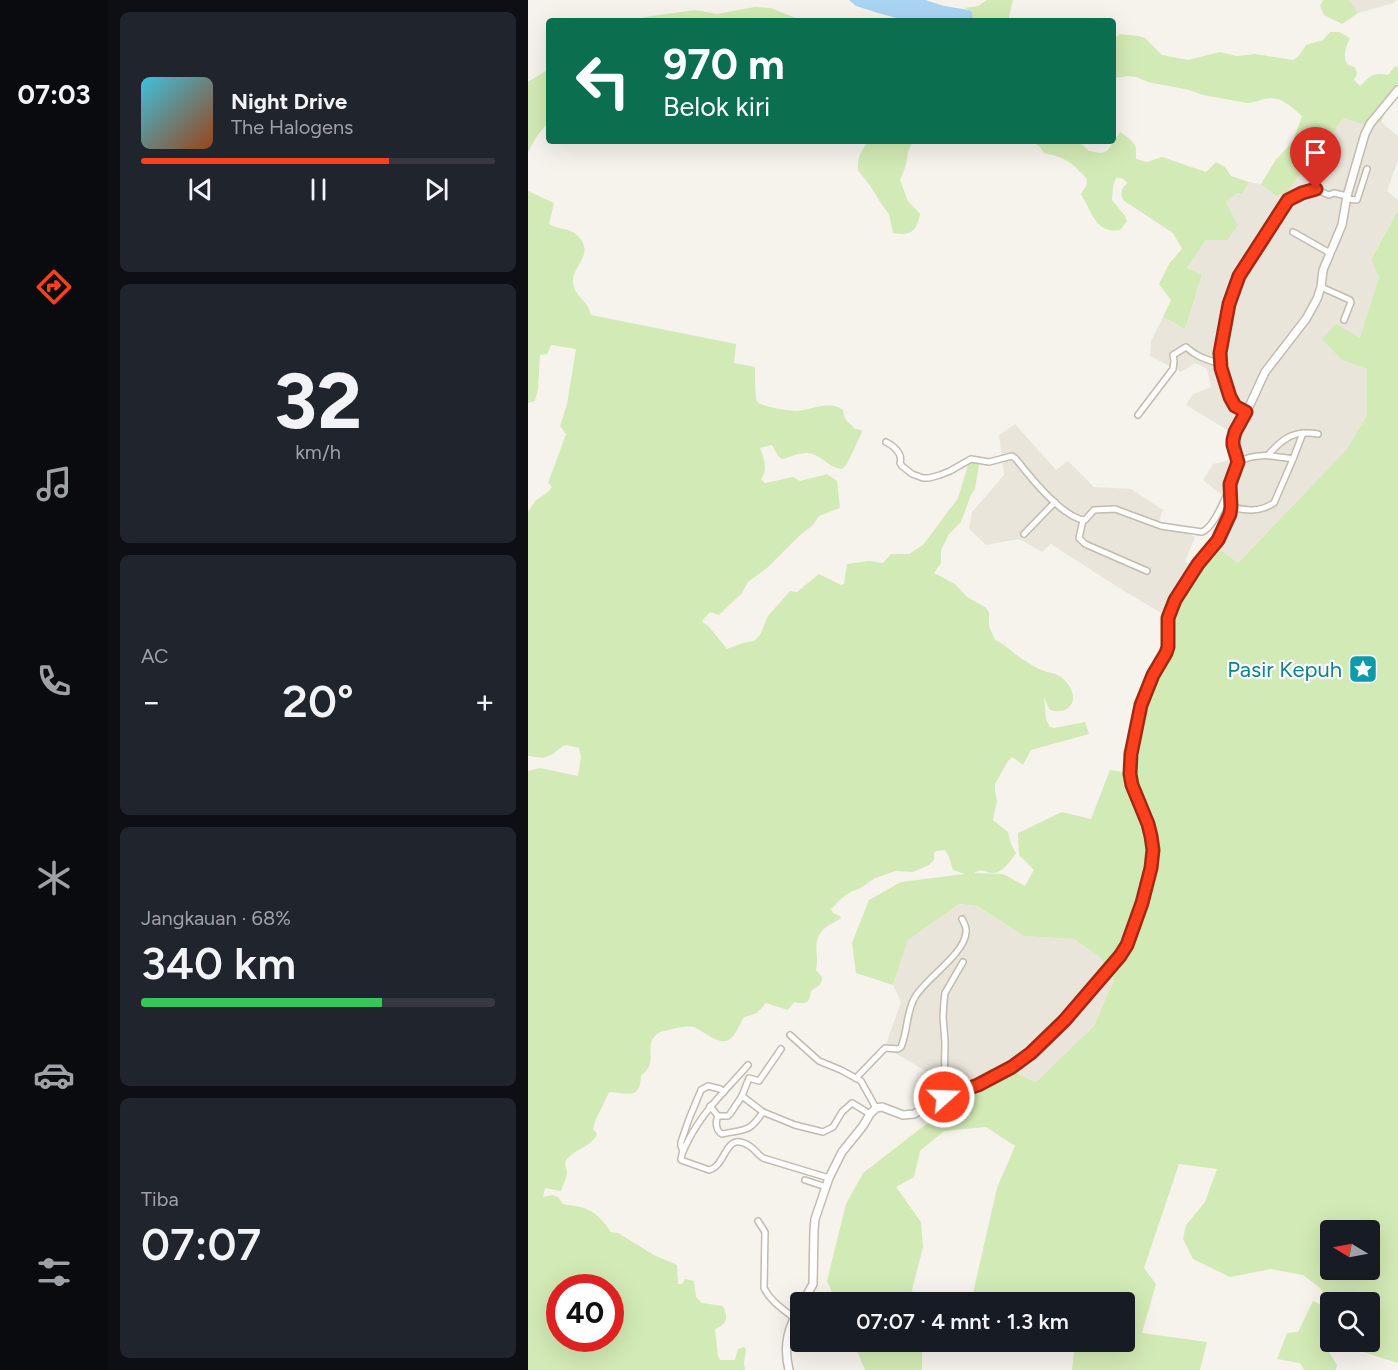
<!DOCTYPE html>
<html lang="id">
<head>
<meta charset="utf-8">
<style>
	:root { --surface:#171b24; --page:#20242c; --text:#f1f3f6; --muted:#9ea1a6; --line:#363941; --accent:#fc3f1d }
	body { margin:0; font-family:Figtree,sans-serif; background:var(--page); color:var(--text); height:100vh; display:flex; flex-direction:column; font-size:22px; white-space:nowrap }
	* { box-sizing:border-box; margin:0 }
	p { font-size:20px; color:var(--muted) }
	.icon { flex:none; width:33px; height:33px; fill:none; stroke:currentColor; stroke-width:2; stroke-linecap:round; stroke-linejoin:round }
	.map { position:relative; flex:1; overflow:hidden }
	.details { display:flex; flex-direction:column; gap:12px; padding:12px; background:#0d0f14; width:420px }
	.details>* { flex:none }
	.hud { position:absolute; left:18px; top:18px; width:570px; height:126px; border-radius:6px; box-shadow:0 6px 24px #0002; background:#0b6e4f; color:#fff; overflow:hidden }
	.needle { width:39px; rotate:280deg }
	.controls { position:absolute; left:792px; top:1220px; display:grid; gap:12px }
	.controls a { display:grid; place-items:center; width:60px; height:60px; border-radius:6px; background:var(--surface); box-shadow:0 6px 24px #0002; font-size:30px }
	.speed { position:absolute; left:18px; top:1274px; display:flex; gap:12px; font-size:30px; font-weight:700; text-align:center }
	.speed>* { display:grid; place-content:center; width:78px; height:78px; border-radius:50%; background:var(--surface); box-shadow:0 6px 24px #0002; line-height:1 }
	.speed .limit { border:9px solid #d22; background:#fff; color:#111 }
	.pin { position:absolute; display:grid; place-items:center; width:51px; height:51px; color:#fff; margin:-62px -26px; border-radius:50% 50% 50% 0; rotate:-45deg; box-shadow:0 0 6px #0007 }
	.pin .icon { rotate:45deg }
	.me { position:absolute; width:66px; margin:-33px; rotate:70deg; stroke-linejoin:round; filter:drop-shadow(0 0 4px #0008) }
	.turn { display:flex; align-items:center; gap:21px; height:126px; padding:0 18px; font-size:27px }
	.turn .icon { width:78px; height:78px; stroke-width:2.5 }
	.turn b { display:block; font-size:42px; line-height:51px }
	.big { font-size:45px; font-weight:600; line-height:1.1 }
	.details .card { flex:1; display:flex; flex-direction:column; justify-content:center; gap:9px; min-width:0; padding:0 21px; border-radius:9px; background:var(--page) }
	.details .dial { align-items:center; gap:0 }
	.dial b { font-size:78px; line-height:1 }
	.song { display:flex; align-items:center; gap:18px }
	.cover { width:72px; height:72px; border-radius:9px; background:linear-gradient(135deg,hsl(190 70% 55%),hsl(20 70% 35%)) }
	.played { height:6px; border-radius:3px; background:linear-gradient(90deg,var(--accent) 70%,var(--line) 70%) }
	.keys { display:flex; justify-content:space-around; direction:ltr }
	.heat { display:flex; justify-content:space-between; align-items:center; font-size:33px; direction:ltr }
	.charge { height:9px; border-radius:4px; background:linear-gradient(90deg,#34c759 68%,var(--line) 0) }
	.trip { position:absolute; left:262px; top:1292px; width:345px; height:60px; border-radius:6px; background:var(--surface); box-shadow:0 6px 24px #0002; font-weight:600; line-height:60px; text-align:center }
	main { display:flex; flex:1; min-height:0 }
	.menu { display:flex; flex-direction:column; width:108px; justify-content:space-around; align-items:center; background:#090b0e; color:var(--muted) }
	.menu .icon { width:42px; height:42px }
	.menu .active { color:var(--accent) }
	.menu b { font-size:27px; color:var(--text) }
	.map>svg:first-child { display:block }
	.residential { fill:#eae5da }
	.green { fill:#d2eab5; fill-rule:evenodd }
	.water { fill:#a9d4f2 }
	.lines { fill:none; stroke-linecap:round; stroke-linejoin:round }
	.minor-casing { stroke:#c2bbae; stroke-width:8 }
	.tertiary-casing { stroke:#c2bbae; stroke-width:10 }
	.minor { stroke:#fff; stroke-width:5 }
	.tertiary { stroke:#fff; stroke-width:7 }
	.route-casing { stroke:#a42913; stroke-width:15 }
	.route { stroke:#fc3f1d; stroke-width:10 }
	.labels { text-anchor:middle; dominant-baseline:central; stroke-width:4.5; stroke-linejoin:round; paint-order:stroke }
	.culture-label { font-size:22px; fill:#0d838f; stroke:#fff; text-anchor:end }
</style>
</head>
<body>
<main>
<nav class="menu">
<b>07:03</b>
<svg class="icon active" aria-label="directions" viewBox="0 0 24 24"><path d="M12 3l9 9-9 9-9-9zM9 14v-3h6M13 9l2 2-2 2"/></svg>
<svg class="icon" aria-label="music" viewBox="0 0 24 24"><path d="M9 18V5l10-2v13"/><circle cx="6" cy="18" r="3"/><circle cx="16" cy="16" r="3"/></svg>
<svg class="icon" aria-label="phone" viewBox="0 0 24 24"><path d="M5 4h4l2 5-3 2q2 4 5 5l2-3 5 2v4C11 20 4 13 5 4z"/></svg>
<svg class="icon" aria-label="climate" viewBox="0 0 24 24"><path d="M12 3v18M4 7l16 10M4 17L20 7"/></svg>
<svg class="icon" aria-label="car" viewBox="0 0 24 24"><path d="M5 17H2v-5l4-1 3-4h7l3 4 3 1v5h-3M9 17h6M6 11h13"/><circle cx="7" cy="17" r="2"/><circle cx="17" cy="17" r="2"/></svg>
<svg class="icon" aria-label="filters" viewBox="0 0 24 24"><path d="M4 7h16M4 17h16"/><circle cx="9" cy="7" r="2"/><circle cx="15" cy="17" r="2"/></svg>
</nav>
<section class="details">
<div class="card">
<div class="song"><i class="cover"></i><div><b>Night Drive</b><p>The Halogens</p></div></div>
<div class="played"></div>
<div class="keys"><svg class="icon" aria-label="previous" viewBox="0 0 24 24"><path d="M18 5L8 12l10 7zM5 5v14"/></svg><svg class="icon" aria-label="pause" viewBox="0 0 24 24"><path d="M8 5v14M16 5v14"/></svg><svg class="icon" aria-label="next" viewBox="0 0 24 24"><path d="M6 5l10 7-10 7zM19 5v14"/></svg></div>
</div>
<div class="card dial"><b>32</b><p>km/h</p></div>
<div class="card"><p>AC</p>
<div class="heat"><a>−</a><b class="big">20°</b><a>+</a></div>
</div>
<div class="card"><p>Jangkauan · 68%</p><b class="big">340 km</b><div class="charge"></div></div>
<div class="card"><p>Tiba</p><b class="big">07:07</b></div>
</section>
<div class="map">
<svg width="870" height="1370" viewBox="0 0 870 1370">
	<rect width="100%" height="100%" fill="#f6f3ec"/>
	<g class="residential">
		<path d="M821,0H868L866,3L830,13Z"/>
		<path d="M816,118L836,125L853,122L870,136V160L859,191L870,200V210L843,258L851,277L832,339L814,360L839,369V415L819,449L710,563L688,546L689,523L694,495L675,480L685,464L703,460L701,431L658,405L665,394L683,387L679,369L667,363L653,372L622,356L623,341L635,317L657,329L674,276L659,268L678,240H700L710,225L698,202L709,193L714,194L721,182L733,184L748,196L758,193Z"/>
		<path d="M487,424L528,470L540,461L566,487L603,489L635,510L631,521L667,537L657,562L671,567L646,609L643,619L591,588L523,544L514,552L491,539L458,545L441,529L444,512L476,475L471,435Z"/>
		<path d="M431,904L448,906L496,936L546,939L572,957L586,980L566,1026L508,1082L477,1068L437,1094L357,1047L373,1002L365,985L380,940Z"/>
	</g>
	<g class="green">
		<path d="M459,0H485L480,21H445V19L441,10L437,8L450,6Z"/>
		<path d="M795,0H821L830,13L814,24L796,15L792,6Z"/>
		<path d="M227,7L243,8L275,21H106L117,17L167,10L189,14Z"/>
		<path d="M802,32H811L822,38C818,46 814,58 820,65L827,67L829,74L826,80L832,86C843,76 843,72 860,75L867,66L870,68V90L864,96L853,122L836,125L816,118L758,193L748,196L733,184L747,161L765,141L774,116C765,108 756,99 744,98C736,98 727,103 719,103L675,95L661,90L620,82L608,77L601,76L585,78V39L592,34L611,36L617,38L634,55L660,60L692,52L709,56L727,54L765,60L770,57L778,45L795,40Z"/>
		<path d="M21,69V121L9,136L0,152V82Z"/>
		<path d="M592,132C599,137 607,141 608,149C608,153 608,156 608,159L619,162L634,157L678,172L688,162L697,167L703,176L721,182L714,194L709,193L698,202L710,225L700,240H678L659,268L674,275L657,329L635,317L643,300L631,284L641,264L654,249L645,233L595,200L593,194L595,187L600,183C596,180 593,176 588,178L585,186L584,200L597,216L599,221L592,230C567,234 564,211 553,194L558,186L559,179C543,162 539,158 516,153L512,147L504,141H550L561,151L573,153L579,151Z"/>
		<path d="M341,141H385L380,152L378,165L372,180L380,201L392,214C388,232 383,236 365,233L361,214L354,205L343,187L330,170C329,158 333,150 341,141Z"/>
		<path d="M0,191L26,203L21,224C30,230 43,228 50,236C68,255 43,266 45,283C46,294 56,299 60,307C61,309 62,313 63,315L208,344L206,363L227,367C227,373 227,397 229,401C232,407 262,411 269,411C284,410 301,400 315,410C317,422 320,421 327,429L333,430L334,432L319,464L314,469C298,467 293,453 278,453C271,453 262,457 254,459L250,456L244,445L232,448C236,458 240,470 233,479L237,483L265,477L272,481C282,478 290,477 299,474L309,481L312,508L291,516L285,525L271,536L239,568L220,582L214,593L191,615L182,612L174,621L181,627L199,649L215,643L226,641L232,635L240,616L262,591L269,592L291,574L313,585L316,584L319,564L341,561L355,563L363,554H381L395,545L430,498L440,465L444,461L451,464L447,489L443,495L433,522L421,534L413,550V563L406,573L427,584L439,597L457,607L461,612V626L467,640C477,644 485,653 494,659C501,663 508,668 516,671C522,673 528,673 533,677C541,683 550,697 542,706C538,711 531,712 525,711L521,709L516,697L518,719L522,727L526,728L557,722L561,734L503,750L495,765L484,757L480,761L467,784V791L469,801L465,820L480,832L483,844L488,853C483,860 475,873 465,873C457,873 454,868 446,873L475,874L497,886L506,870L491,855L490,833L534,812L563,819L582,770L602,773L607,738L628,672L639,653L643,619L646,609L671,567L688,546L710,563L819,449L839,415V369L814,360L794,339L808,324L832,338L851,277L843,259L870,210V1363L835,1352L828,1341H842V1302L802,1303L792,1288L775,1275L743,1269L702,1277L665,1259L655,1239L658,1225L677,1202L689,1169L651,1164L616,1268L628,1284L614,1333L679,1342L672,1370H544L546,1352L463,1347L462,1341H597V1302H443L469,1188L487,1146L458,1127L416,1131L392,1151L386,1177L368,1187L393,1222L395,1247L381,1302H308L299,1281L318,1204L335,1173L437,1094L477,1068L508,1082L566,1026L586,980L572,957L546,939L496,936L449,906L431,904L380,940L365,985L328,973L324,943L341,900L373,882L437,874L425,870L421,857L417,850L408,851L406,853V860L401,865L385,872L368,871L347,878L331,889L324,891L315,897L303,909L305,913L312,916L313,918C308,922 301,924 297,928C282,941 292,955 288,970L294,977C294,986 289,986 283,991C282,993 282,999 280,1001C277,1004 270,1003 266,1002L260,1010L238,1003L229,1013L216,1017C205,1037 203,1050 178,1034C174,1032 171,1029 166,1027C155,1025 143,1030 132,1032C112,1044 133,1063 113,1075C112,1102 99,1092 81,1092C76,1105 68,1115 65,1129L69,1134C63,1147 49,1148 40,1158C35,1164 38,1166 39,1172C39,1178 35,1185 33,1191L17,1188L15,1197L24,1195L30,1197L35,1204C62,1208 67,1210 83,1232L90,1233L126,1255L149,1265L150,1284H154L157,1279L166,1281L168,1297L174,1303L195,1306C200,1317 200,1324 187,1329L190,1356L192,1360H207L210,1349L216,1347L218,1349L216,1363L217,1370H0V771L12,768L50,776L53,757L51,748L39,745L35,746L25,754L15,758L0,756V512L7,501L20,492L24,487L20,483L38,434L32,426L39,404L48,349L23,345L19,354L12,355L10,389L7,401L0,403ZM802,1230H842V1269H802ZM32,1287H82V1338H32Z"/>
		<path d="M785,1301L800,1308L802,1313V1338L795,1342L809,1365L808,1370H776L772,1363L749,1359L759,1333L770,1332Z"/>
		<path d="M325,1341H388L394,1349V1370H337Z"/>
	</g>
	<path class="water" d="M321,0H397L416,6L441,10L444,12L445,21H380L350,13L328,6Z"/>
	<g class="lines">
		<g class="minor-casing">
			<g id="minor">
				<path d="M819,199L829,200L839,169"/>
				<path d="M765,232L802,253"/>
				<path d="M793,287L822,300L823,302L816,320"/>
				<path d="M718,412L707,406L702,397L693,368L692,353L701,304L711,276L760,200L786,189L801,195L806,193L819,196"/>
				<path d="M610,415L645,369L646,361L645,355L658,347C669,357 677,359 693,364"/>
				<path d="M358,442C366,446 375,454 372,463L374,466L384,474L395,478H401L412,475L422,471L443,459L461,462L484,456L488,459C502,477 532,515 555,520"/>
				<path d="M740,455C755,438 766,430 790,434"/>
				<path d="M765,459L775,433"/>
				<path d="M703,507C719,511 732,512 746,503L765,459C746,456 728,452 710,462"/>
				<path d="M496,534L527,502"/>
				<path d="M619,571L557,544L551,538L555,520H557L566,510L587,509L633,526L674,532C686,527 695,502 701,490"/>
				<path d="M262,1035L291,1061L313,1070L333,1081L348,1108"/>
				<path d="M220,1065C199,1089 176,1110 161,1139C158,1146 153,1152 153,1160L181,1170C199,1166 196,1131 220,1145C226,1148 229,1154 235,1158L301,1178"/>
				<path d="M328,1078L357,1048L370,1049L373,1047C380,1031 378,1012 387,997C398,978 437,954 438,932C439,928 436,923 434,919"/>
				<path d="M214,1096L235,1112"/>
				<path d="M416,1097L417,1042L415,1017L416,1001L417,993L435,962"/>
				<path d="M182,1106L190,1116C187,1122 188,1131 194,1134C218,1129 221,1133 235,1112L267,1125L295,1132L305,1127L314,1112L324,1103L342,1114"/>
				<path d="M190,1116H200L202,1114L214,1096L221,1078L231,1081L253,1049"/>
				<path d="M155,1151L153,1146V1142L161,1119L173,1090L180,1086L192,1089L196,1092"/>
				<path d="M277,1180L298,1187"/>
				<path d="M230,1221L237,1232L236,1288C242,1301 255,1309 266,1318"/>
			</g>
		</g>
		<g class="tertiary-casing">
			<g id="tertiary">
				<path d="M275,1302L285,1284L286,1230L287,1219L301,1178L314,1152L335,1126L342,1114L348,1108L354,1107L375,1115L386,1114L416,1097L450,1085L484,1067L522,1036L537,1020L592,956L599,945L614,903L623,868L625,850L623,836L604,785L601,765L613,705L625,675L638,653L640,647V618L647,600L670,564L690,540L702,514L703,507L702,484L710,462L705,445L707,432L720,409L737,372L778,319L789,299L793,287L795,270L814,225L819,196L837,134L842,124L870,90"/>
				<path d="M261,1370C255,1345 260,1327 273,1306"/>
			</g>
		</g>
		<use href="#minor" class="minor"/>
		<use href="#tertiary" class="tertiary"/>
	</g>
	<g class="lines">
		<g class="route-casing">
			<path id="route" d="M416,1097L450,1085L484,1067L503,1053L537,1020L592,956L599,945L614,903L623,868L625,850L623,836L620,824L604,785L602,774L603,754L613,705L625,675L638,653L640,647V618L647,600L670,564L690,540L702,514L703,507L702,484L710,462L705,445V440L707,432L718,412L707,406L702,397L693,368L692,353L701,304L711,276L760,200L774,193L788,189"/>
		</g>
		<use href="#route" class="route"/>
	</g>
	<defs>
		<g id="sight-square" transform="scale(1.5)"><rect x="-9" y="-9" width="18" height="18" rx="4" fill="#0f9aa8" stroke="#fff"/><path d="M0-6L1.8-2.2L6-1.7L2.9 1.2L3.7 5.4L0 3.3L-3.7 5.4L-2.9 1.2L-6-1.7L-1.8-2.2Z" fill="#fff"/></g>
	</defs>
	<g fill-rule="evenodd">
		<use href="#sight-square" x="835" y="669"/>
	</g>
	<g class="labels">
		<g class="culture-label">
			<text x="814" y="669">Pasir Kepuh</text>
		</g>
	</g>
</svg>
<div class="controls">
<a><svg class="needle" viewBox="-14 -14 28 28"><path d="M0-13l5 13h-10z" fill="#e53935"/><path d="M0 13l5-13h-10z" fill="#9ea1a6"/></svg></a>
<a><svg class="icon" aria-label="search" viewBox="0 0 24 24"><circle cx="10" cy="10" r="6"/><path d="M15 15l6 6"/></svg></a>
</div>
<div class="speed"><div class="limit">40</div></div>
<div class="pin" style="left:788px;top:189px;background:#d93025"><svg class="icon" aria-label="arrive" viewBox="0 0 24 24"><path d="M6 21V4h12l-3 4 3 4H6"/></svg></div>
<svg class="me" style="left:416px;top:1097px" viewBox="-20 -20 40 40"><circle r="17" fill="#fc3f1d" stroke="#fff" stroke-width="3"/><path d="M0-11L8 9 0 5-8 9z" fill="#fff"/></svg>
<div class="trip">07:07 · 4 mnt · 1.3 km</div>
<div class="hud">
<div class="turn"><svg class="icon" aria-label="left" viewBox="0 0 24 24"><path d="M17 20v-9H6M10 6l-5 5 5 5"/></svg><div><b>970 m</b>Belok kiri</div></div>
</div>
</div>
</main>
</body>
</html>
